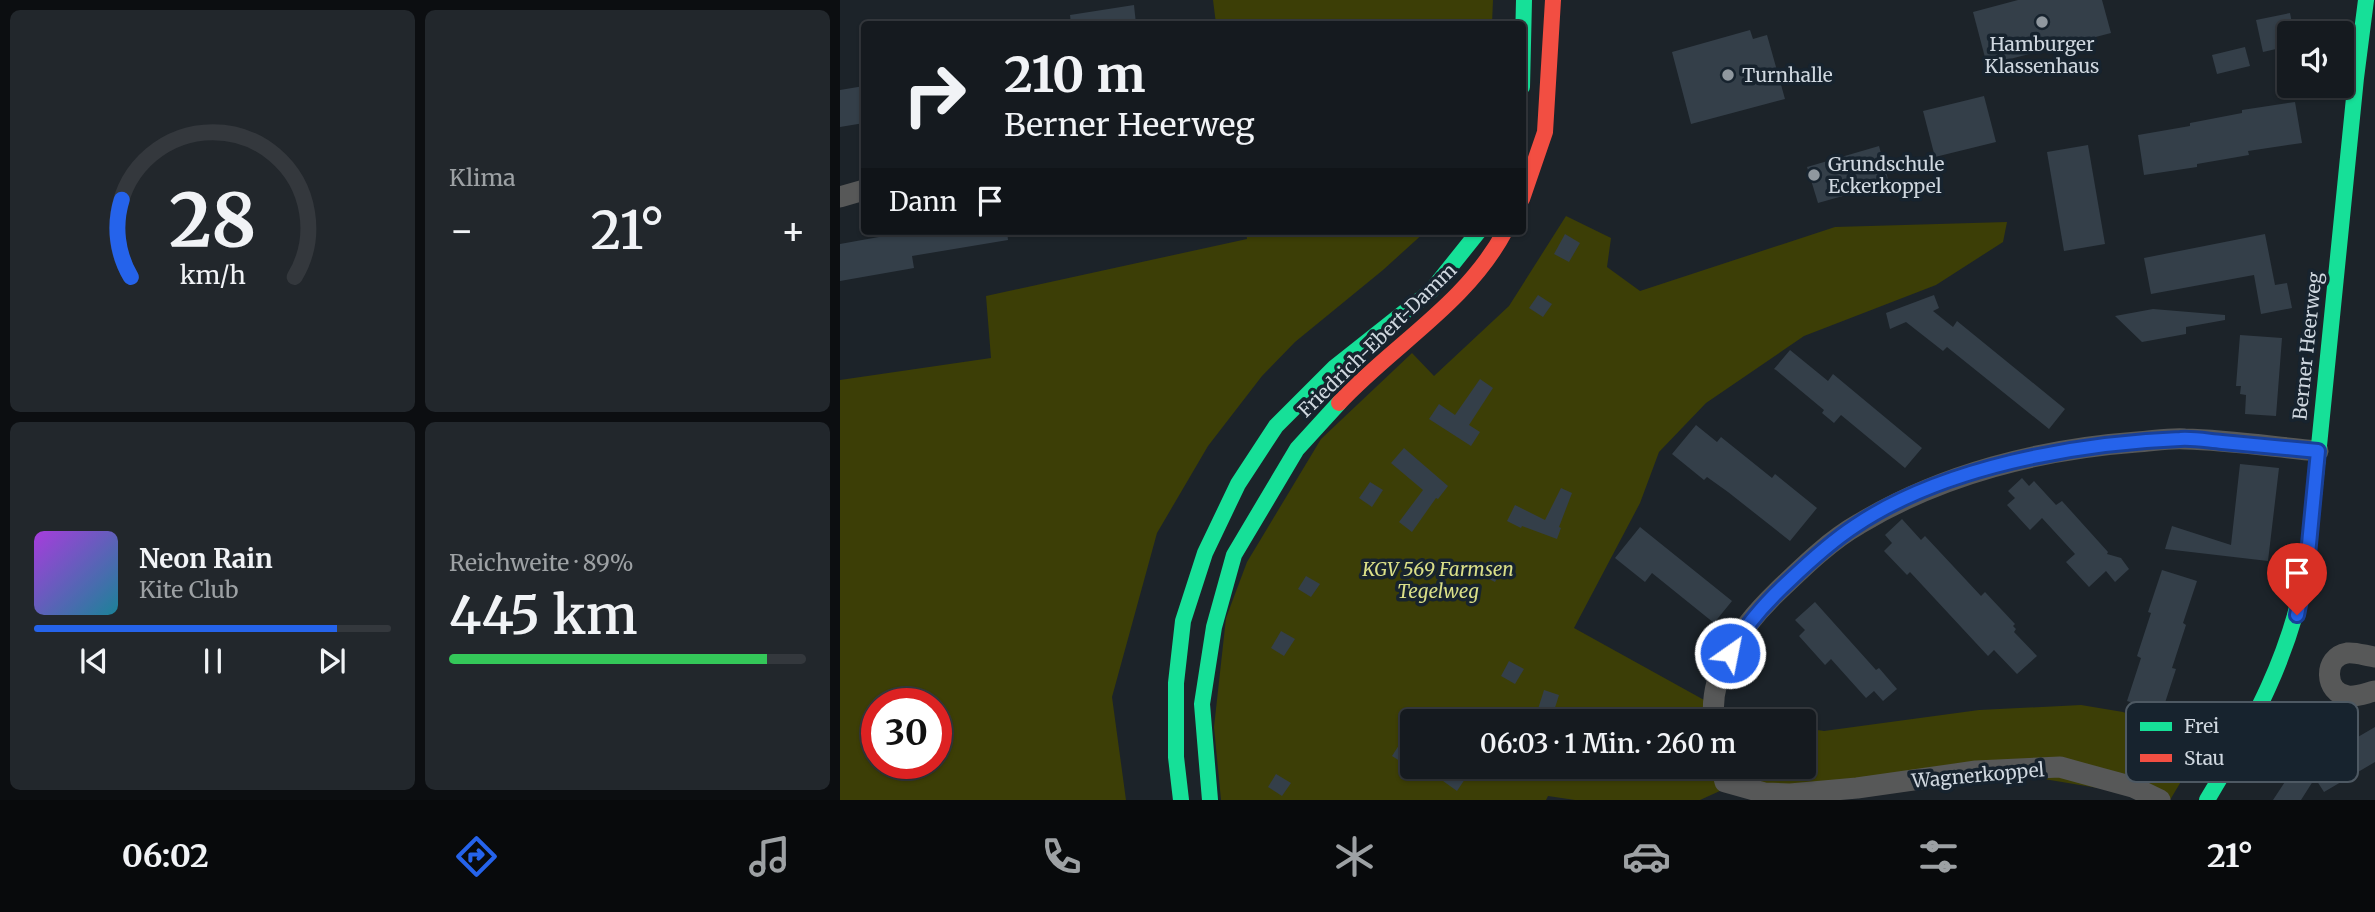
<!DOCTYPE html>
<html lang="de">
<head>
<meta charset="utf-8">
<style>
	:root { --surface:#151a1f; --page:#22272c; --text:#f1f3f6; --muted:#9da1a4; --line:#34383d; --accent:#2563eb }
	body { margin:0; font-family:Merriweather,serif; background:var(--page); color:var(--text); height:100vh; display:flex; flex-direction:column; font-size:26px; white-space:nowrap }
	* { box-sizing:border-box; margin:0 }
	p { font-size:23px; color:var(--muted) }
	.icon { flex:none; width:38px; height:38px; fill:none; stroke:currentColor; stroke-width:2; stroke-linecap:round; stroke-linejoin:round }
	.map { position:relative; flex:1; overflow:hidden }
	.side { display:flex; flex-direction:column; gap:10px; padding:10px; background:#0c0e11; width:840px }
	.side>* { flex:none }
	.banner { position:absolute; left:21px; top:21px; width:665px; height:214px; border-radius:7px; box-shadow:0 2px 5px #0004,0 0 0 2px var(--line); background:#151a1f; color:var(--text); overflow:hidden }
	.tools { position:absolute; left:1437px; top:21px; display:grid; gap:14px }
	.tools a { display:grid; place-items:center; width:77px; height:77px; border-radius:7px; background:var(--surface); box-shadow:0 2px 5px #0004,0 0 0 2px var(--line); font-size:35px }
	.speed { position:absolute; left:21px; top:688px; display:flex; gap:14px; font-size:35px; font-weight:700; text-align:center }
	.speed>* { display:grid; place-content:center; width:91px; height:91px; border-radius:50%; background:var(--surface); box-shadow:0 2px 5px #0004,0 0 0 2px var(--line); line-height:1 }
	.speed .limit { border:10px solid #d22; background:#fff; color:#111 }
	.pin { position:absolute; display:grid; place-items:center; width:60px; height:60px; color:#fff; margin:-72px -30px; border-radius:50% 50% 50% 0; rotate:-45deg; box-shadow:0 0 7px #0007 }
	.pin .icon { rotate:45deg }
	.me { position:absolute; width:77px; margin:-38px; rotate:33deg; stroke-linejoin:round; filter:drop-shadow(0 0 5px #0008) }
	.turn { display:flex; align-items:center; gap:24px; height:147px; padding:0 28px; font-size:32px }
	.turn .icon { width:91px; height:91px; stroke-width:2.5 }
	.turn b { display:block; font-size:49px; line-height:60px }
	.then { display:flex; align-items:center; height:66px; padding:0 28px; background:#0003; gap:14px; font-size:26px }
	.big { font-size:52px; font-weight:600; line-height:1.1 }
	.side .card { flex:1; display:flex; flex-direction:column; justify-content:center; gap:10px; min-width:0; padding:0 24px; border-radius:10px; background:var(--page) }
	.side .dial { align-items:center; gap:0 }
	.dial svg { height:182px; overflow:visible; fill:none; stroke:var(--line); stroke-width:7; stroke-linecap:round; text-anchor:middle }
	.dial text { fill:var(--text); stroke:none }
	.song { display:flex; align-items:center; gap:21px }
	.cover { width:84px; height:84px; border-radius:10px; background:linear-gradient(135deg,hsl(280 70% 55%),hsl(190 70% 35%)) }
	.played { height:7px; border-radius:4px; background:linear-gradient(90deg,var(--accent) 85%,var(--line) 85%) }
	.keys { display:flex; justify-content:space-around; direction:ltr }
	.heat { display:flex; justify-content:space-between; align-items:center; font-size:38px; direction:ltr }
	.charge { height:10px; border-radius:5px; background:linear-gradient(90deg,#34c759 89%,var(--line) 0) }
	.side .tiles { flex:1; display:grid; gap:10px; grid-template-columns:repeat(2,1fr) }
	.trip { position:absolute; left:560px; top:709px; width:416px; height:70px; border-radius:7px; background:var(--surface); box-shadow:0 2px 5px #0004,0 0 0 2px var(--line); font-weight:600; line-height:70px; text-align:center }
	.dock { display:flex; height:112px; justify-content:space-around; align-items:center; background:#080a0c; color:var(--muted) }
	.dock .icon { width:49px; height:49px }
	.dock .on { color:var(--accent) }
	.dock b { font-size:32px; color:var(--text) }
	main { display:flex; flex:1; min-height:0 }
	.map>svg:first-child { display:block }
	.green { fill:#3c3e06; fill-rule:evenodd }
	.building { fill:#343f49 }
	.lines { fill:none; stroke-linecap:round; stroke-linejoin:round }
	.street { stroke:#575858; stroke-width:21 }
	.fast { stroke:#16e098; stroke-width:16 }
	.jam { stroke:#f24e42; stroke-width:16 }
	.route-casing { stroke:#184099; stroke-width:18 }
	.route { stroke:#2563eb; stroke-width:12 }
	.poi-dot { fill:#90989f; stroke:#17232e; stroke-width:2.5 }
	.labels { text-anchor:middle; dominant-baseline:central; stroke-width:7; stroke-linejoin:round; paint-order:stroke }
	.poi-label { font-size:19px; fill:#cfd7df; stroke:#17232e; text-anchor:start }
	.street-label { font-size:19px; fill:#cfd7df; stroke:#17232e }
	.park-label { font-size:19px; font-style:italic; fill:#dadf88; stroke:#17232e }
	.key { fill:#17232e; stroke:#4e5963; stroke-width:2 }
	.key-label { font-size:19px; fill:#cfd7df }
</style>
</head>
<body>
<main>
<section class="side">
<div class="tiles">
<div class="card dial"><svg viewBox="0 0 100 80">
<path d="M14 69A42 42 0 1 1 86 69"/>
<path d="M14 69A42 42 0 0 1 10 35" stroke="#2563eb"/>
<text x="50" y="56" font-size="32" font-weight="700">28</text>
<text x="50" y="72" font-size="11">km/h</text>
</svg></div>
<div class="card"><p>Klima</p>
<div class="heat"><a>−</a><b class="big">21°</b><a>+</a></div>
</div>
<div class="card">
<div class="song"><i class="cover"></i><div><b>Neon Rain</b><p>Kite Club</p></div></div>
<div class="played"></div>
<div class="keys"><svg class="icon" aria-label="previous" viewBox="0 0 24 24"><path d="M18 5L8 12l10 7zM5 5v14"/></svg><svg class="icon" aria-label="pause" viewBox="0 0 24 24"><path d="M8 5v14M16 5v14"/></svg><svg class="icon" aria-label="next" viewBox="0 0 24 24"><path d="M6 5l10 7-10 7zM19 5v14"/></svg></div>
</div>
<div class="card"><p>Reichweite · 89%</p><b class="big">445 km</b><div class="charge"></div></div>
</div>
</section>
<div class="map">
<svg width="1535" height="800" viewBox="0 0 1535 800">
	<rect width="100%" height="100%" fill="#1c2329"/>
	<g class="green">
		<path d="M373,0H653L652,24H376Z"/>
		<path d="M726,216L771,238L767,267L800,291L995,227L1167,222L1163,242L1096,285L964,336L866,403L819,452L800,503L734,628L893,716L924,721H572V766H964V728L984,731L1139,710L1241,705L1283,712L1364,743L1330,800L1192,777L882,790L860,800H735L708,796L706,800H381L374,727L386,618L407,562L481,439L572,353L594,376L669,306Z"/>
		<path d="M406,231H586L543,270L455,342L422,376L368,446L317,533L272,697L286,800H0V380L151,358L146,296L407,239ZM37,704H96V763H37Z"/>
	</g>
	<g class="building">
		<path d="M1178,0H1262L1271,33L1147,65L1133,12Z"/>
		<path d="M294,5L296,24H231L230,15Z"/>
		<path d="M1450,13L1454,33H1449V46L1423,52L1416,20Z"/>
		<path d="M910,30L913,39L927,35L945,99L851,124L832,52Z"/>
		<path d="M1405,47L1410,66L1377,74L1372,55Z"/>
		<path d="M24,86V123L0,127V90Z"/>
		<path d="M1144,96L1156,142L1095,157L1083,111Z"/>
		<path d="M1455,102L1462,143L1408,151L1409,155L1357,164V167L1304,175L1298,135L1350,126V123L1402,113V110Z"/>
		<path d="M1248,145L1265,244L1224,251L1207,152Z"/>
		<path d="M1039,146L1049,183L978,203L967,167Z"/>
		<path d="M72,231H167L168,240L72,256L74,268L0,281V244Z"/>
		<path d="M725,234L740,243L729,262L714,254Z"/>
		<path d="M1425,234L1435,285L1447,283L1452,308L1421,314L1414,275L1311,294L1304,258Z"/>
		<path d="M698,295L712,304L703,317L689,308Z"/>
		<path d="M1094,295L1099,308L1093,311L1113,327L1117,321L1225,409L1209,429L1107,347L1103,351L1066,322L1050,329L1046,313Z"/>
		<path d="M1313,309L1385,315V320L1346,327V334L1302,342L1275,316Z"/>
		<path d="M1400,335L1442,338L1436,416L1405,414L1406,395L1400,394L1401,386H1396Z"/>
		<path d="M950,350L988,381L993,374L1082,448L1065,468L1001,415L994,423L982,413L984,410L936,370L934,369Z"/>
		<path d="M640,379L653,388L629,425L640,432L631,446L589,419L599,404L615,415Z"/>
		<path d="M856,425L877,442L881,437L932,478L935,474L977,508L950,541L888,492L867,477L864,480L832,454Z"/>
		<path d="M564,448L608,486L598,499L596,498L572,532L559,522L583,490L551,463Z"/>
		<path d="M1400,464L1439,468L1428,561L1325,549L1332,526L1391,545Z"/>
		<path d="M1182,478L1189,486L1194,481L1216,505L1222,501L1268,552L1267,554L1281,558L1289,569L1275,582L1266,571L1249,587L1226,562L1235,554L1202,518L1190,530L1167,505L1175,498L1168,491Z"/>
		<path d="M530,482L543,490L532,507L519,498Z"/>
		<path d="M721,488L732,493L719,527L721,528L717,539L682,526L681,528L667,521L675,505L705,520Z"/>
		<path d="M1062,519L1081,540L1085,536L1141,596L1145,592L1175,624L1173,626L1176,629L1174,632L1197,656L1177,674L1154,650L1148,656L1070,572L1067,575L1044,551L1052,543L1045,535Z"/>
		<path d="M800,527L892,601L874,623L812,573L805,582L775,558Z"/>
		<path d="M648,561L662,569L655,582L641,575Z"/>
		<path d="M1322,570L1357,581L1343,623L1346,625L1332,668L1336,669L1322,712L1287,701L1301,658L1297,656L1311,613L1308,612Z"/>
		<path d="M466,576L480,584L471,597L458,589Z"/>
		<path d="M975,602L1036,670L1039,668L1057,689L1043,701L1034,691L1026,698L991,659L985,665L959,636L965,630L955,620Z"/>
		<path d="M441,631L455,639L444,656L431,648Z"/>
		<path d="M669,661L684,669L675,684L661,676Z"/>
		<path d="M704,690L719,695L713,714L698,709Z"/>
		<path d="M1535,727V762L1484,792L1475,778L1461,800H1433L1462,756L1505,731L1511,741Z"/>
		<path d="M561,742L572,749V755L566,765L552,756Z"/>
		<path d="M614,766L627,776L617,791L603,781Z"/>
		<path d="M436,774L451,783L442,796L428,787Z"/>
	</g>
	<g class="lines">
		<g class="street">
			<path d="M0,197L24,190"/>
			<path d="M1535,657C1526,656 1516,652 1507,653C1483,657 1484,693 1508,696C1517,697 1526,693 1535,691"/>
			<path d="M874,721C868,671 903,625 937,592C962,568 989,541 1019,524C1102,474 1201,449 1297,442C1313,441 1329,438 1345,439C1389,440 1434,447 1478,451"/>
			<path d="M881,766L885,782L925,793L950,794L1017,788L1136,771L1220,767L1293,787L1320,800"/>
		</g>
		<g class="fast">
			<path d="M682,87L684,0"/>
			<path d="M341,800L336,757V683L343,621L365,553L398,484L436,426L495,367L591,291L639,231"/>
			<path d="M370,800L362,704L374,627L394,555L457,449L499,403"/>
			<path d="M1367,800C1414,722 1450,656 1467,565L1516,78L1526,0"/>
		</g>
		<g class="jam">
			<path d="M682,199L705,132L713,0"/>
			<path d="M499,403C553,345 627,303 665,231"/>
		</g>
	</g>
	<g class="lines">
		<g class="route-casing">
			<path id="route" d="M890,653C905,625 926,602 950,580C970,561 992,541 1015,526C1102,467 1237,443 1340,439C1354,438 1369,441 1382,442C1414,445 1446,448 1478,451L1467,565L1457,615"/>
		</g>
		<use href="#route" class="route"/>
	</g>
	<g class="poi-dot">
		<circle cx="1202" cy="22" r="7"/>
		<circle cx="888" cy="75" r="7"/>
		<circle cx="974" cy="175" r="7"/>
	</g>
	<g class="labels">
		<g class="poi-label">
			<text x="1202" y="44" text-anchor="middle">Hamburger<tspan x="1202" dy="22">Klassenhaus</tspan></text>
			<text x="902" y="75">Turnhalle</text>
			<text x="988" y="164">Grundschule<tspan x="988" dy="22">Eckerkoppel</tspan></text>
		</g>
		<g class="street-label">
			<text transform="translate(537 340) rotate(-44)">Friedrich-Ebert-Damm</text>
			<text transform="translate(1467 346) rotate(-84)">Berner Heerweg</text>
			<text transform="translate(1138 775) rotate(-5)">Wagnerkoppel</text>
		</g>
		<g class="park-label">
			<text x="598" y="569">KGV 569 Farmsen<tspan x="598" dy="22">Tegelweg</tspan></text>
		</g>
	</g>
	<rect x="1286" y="702" width="232" height="80" rx="10" class="key"/>
	<rect x="1300" y="722" width="32" height="9" fill="#16e098"/>
	<rect x="1300" y="754" width="32" height="8" fill="#f24e42"/>
	<g class="key-label">
		<text x="1344" y="733">Frei</text>
		<text x="1344" y="765">Stau</text>
	</g>
</svg>
<div class="tools">
<a><svg class="icon" aria-label="sound" viewBox="0 0 24 24"><path d="M4 9h4l5-4v14l-5-4H4zM17 9q2 3 0 6"/></svg></a>
</div>
<div class="speed"><div class="limit">30</div></div>
<div class="pin" style="left:1457px;top:615px;background:#d93025"><svg class="icon" aria-label="arrive" viewBox="0 0 24 24"><path d="M6 21V4h12l-3 4 3 4H6"/></svg></div>
<svg class="me" style="left:890px;top:653px" viewBox="-20 -20 40 40"><circle r="17" fill="#2563eb" stroke="#fff" stroke-width="3"/><path d="M0-11L8 9 0 5-8 9z" fill="#fff"/></svg>
<div class="trip">06:03 · 1 Min. · 260 m</div>
<div class="banner">
<div class="turn"><svg class="icon" aria-label="right" viewBox="0 0 24 24"><path d="M7 20v-9h11M14 6l5 5-5 5"/></svg><div><b>210 m</b>Berner Heerweg</div></div>
<div class="then">Dann<svg class="icon" aria-label="arrive" viewBox="0 0 24 24"><path d="M6 21V4h12l-3 4 3 4H6"/></svg></div>
</div>
</div>
</main>
<nav class="dock">
<b>06:02</b>
<svg class="icon on" aria-label="directions" viewBox="0 0 24 24"><path d="M12 3l9 9-9 9-9-9zM9 14v-3h6M13 9l2 2-2 2"/></svg>
<svg class="icon" aria-label="music" viewBox="0 0 24 24"><path d="M9 18V5l10-2v13"/><circle cx="6" cy="18" r="3"/><circle cx="16" cy="16" r="3"/></svg>
<svg class="icon" aria-label="phone" viewBox="0 0 24 24"><path d="M5 4h4l2 5-3 2q2 4 5 5l2-3 5 2v4C11 20 4 13 5 4z"/></svg>
<svg class="icon" aria-label="climate" viewBox="0 0 24 24"><path d="M12 3v18M4 7l16 10M4 17L20 7"/></svg>
<svg class="icon" aria-label="car" viewBox="0 0 24 24"><path d="M5 17H2v-5l4-1 3-4h7l3 4 3 1v5h-3M9 17h6M6 11h13"/><circle cx="7" cy="17" r="2"/><circle cx="17" cy="17" r="2"/></svg>
<svg class="icon" aria-label="filters" viewBox="0 0 24 24"><path d="M4 7h16M4 17h16"/><circle cx="9" cy="7" r="2"/><circle cx="15" cy="17" r="2"/></svg>
<b>21°</b>
</nav>
</body>
</html>
